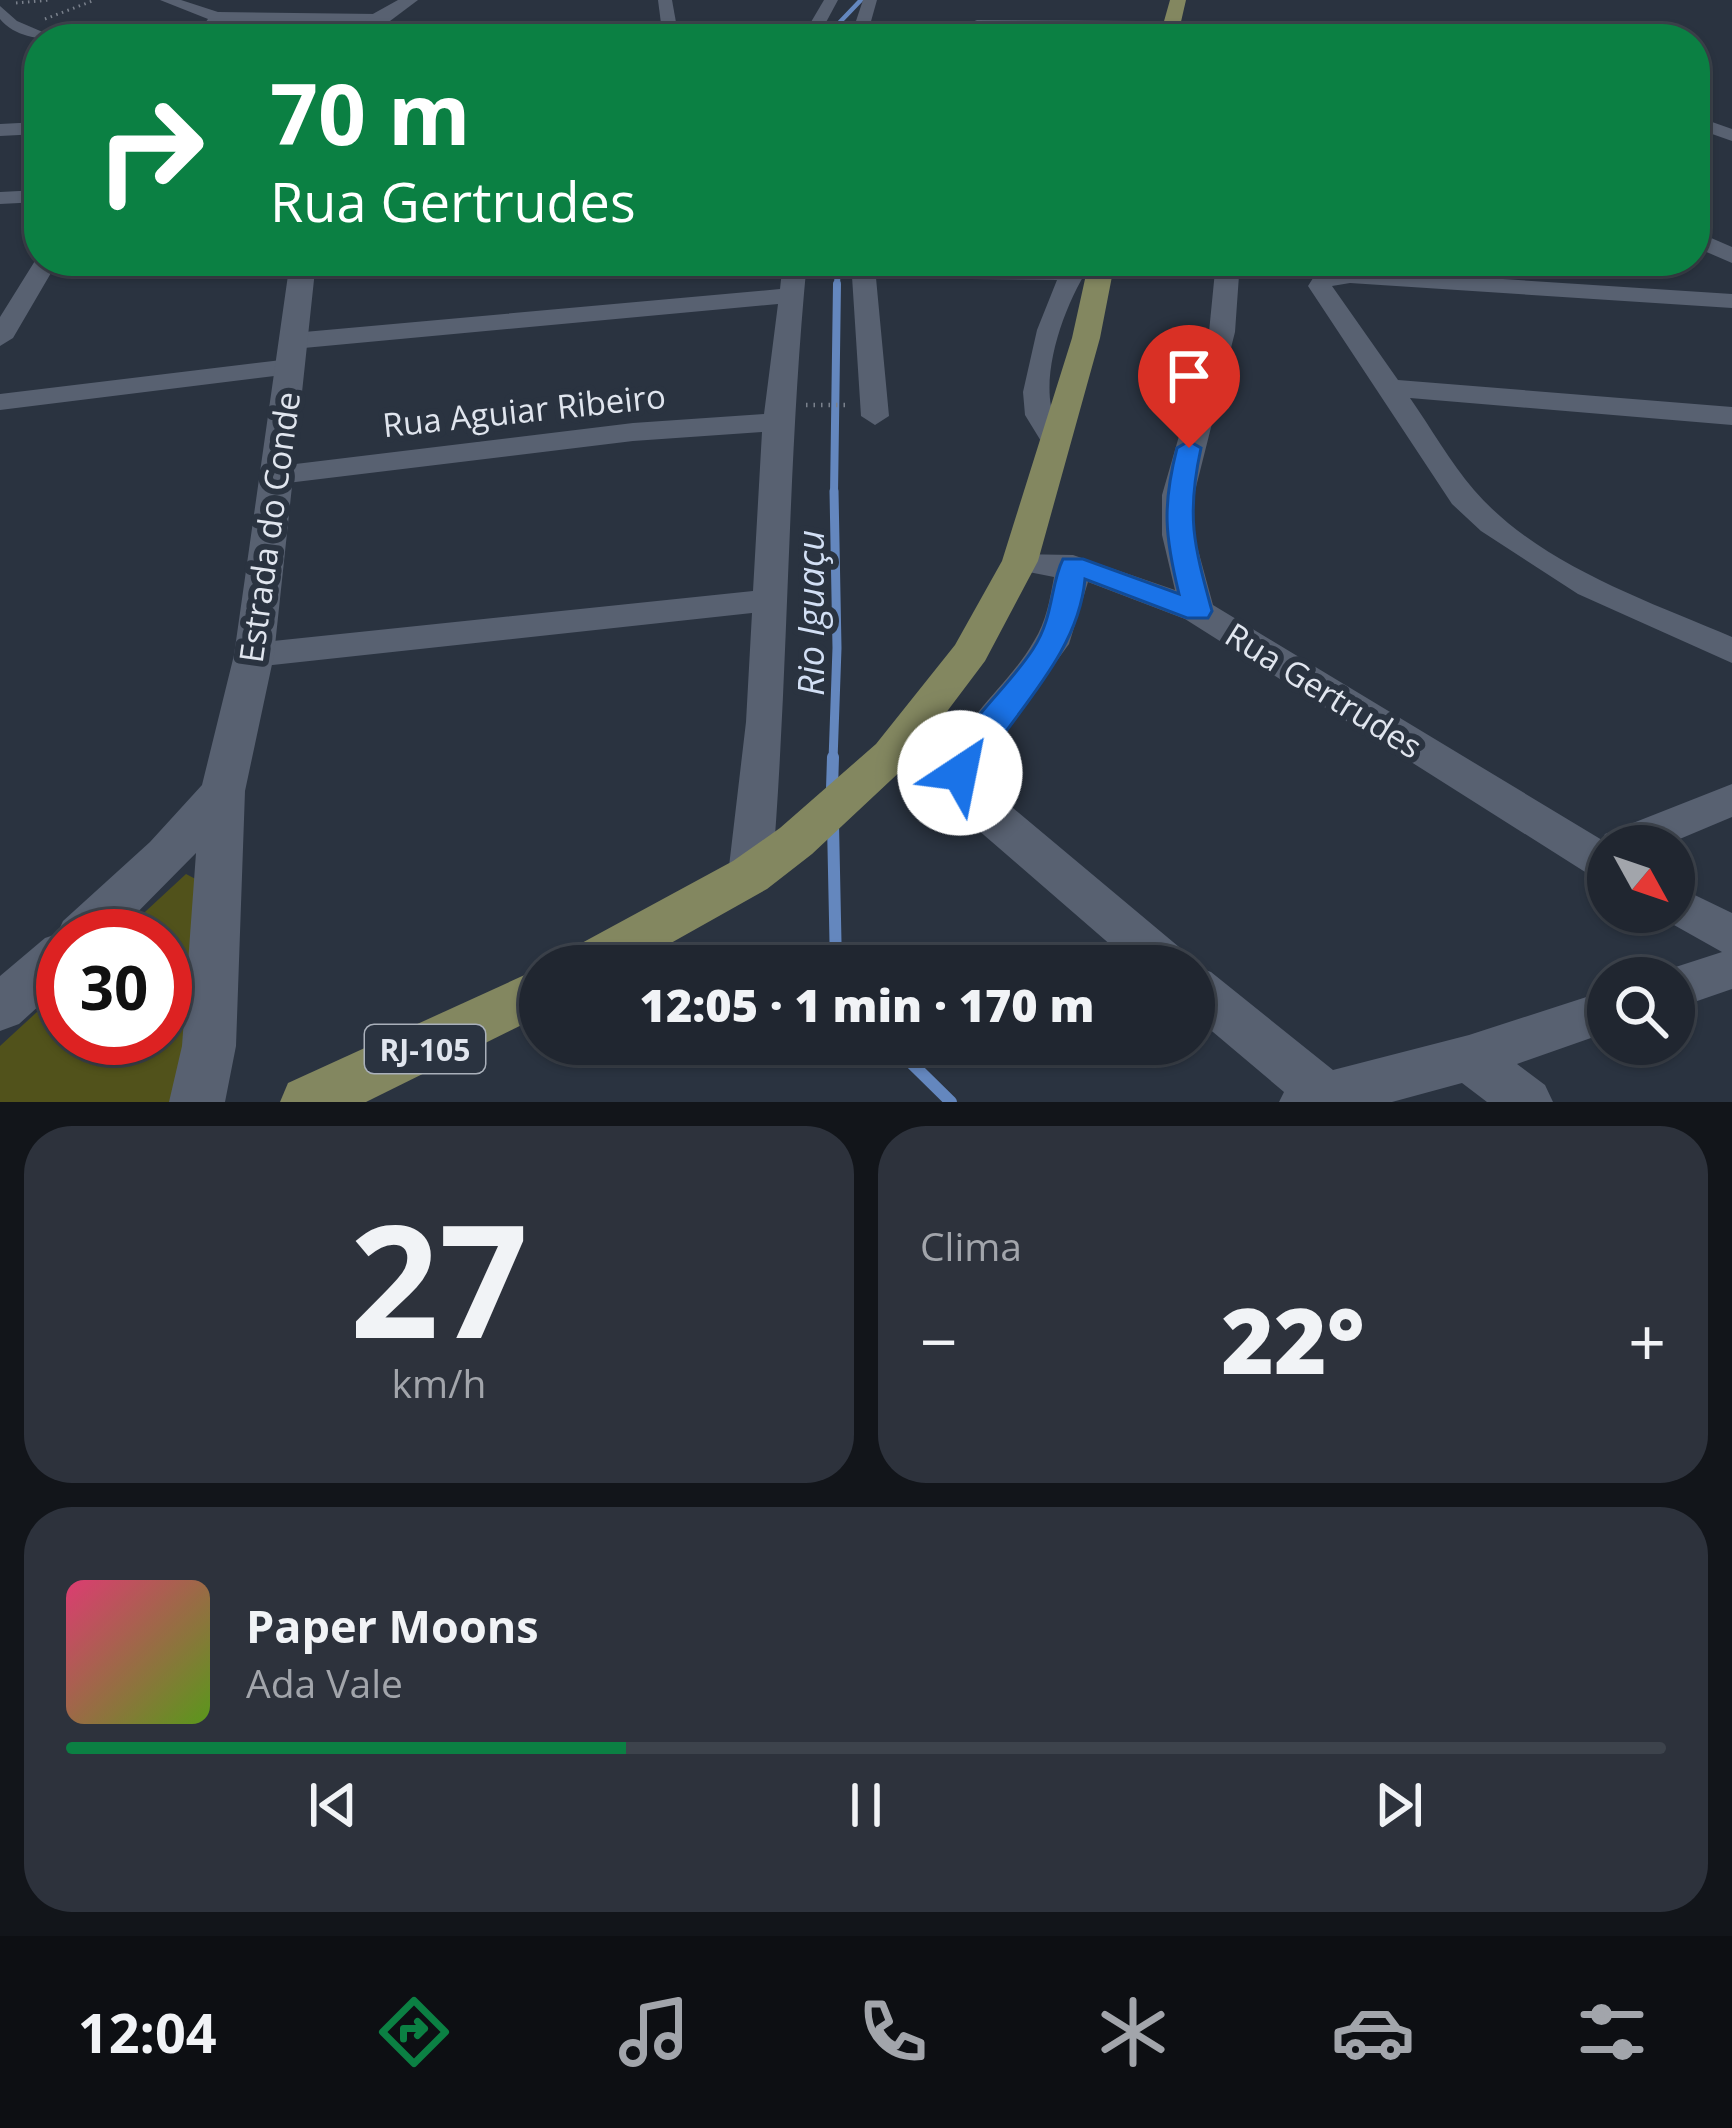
<!DOCTYPE html>
<html lang="pt">
<head>
<meta charset="utf-8">
<style>
	:root { --surface:#202630; --page:#2d323c; --text:#f1f3f6; --muted:#a2a5ab; --line:#3d434c; --accent:#0b8043 }
	body { margin:0; font-family:"Open Sans",sans-serif; background:var(--page); color:var(--text); height:100vh; display:flex; flex-direction:column; font-size:45px; white-space:nowrap }
	* { box-sizing:border-box; margin:0 }
	p { font-size:39px; color:var(--muted) }
	.icon { flex:none; width:66px; height:66px; fill:none; stroke:currentColor; stroke-width:2; stroke-linecap:round; stroke-linejoin:round }
	.map { position:relative; height:1102px; overflow:hidden }
	.side { display:flex; flex-direction:column; gap:24px; padding:24px; background:#12151a; flex:1 }
	.side>* { flex:none }
	.top-card { position:absolute; left:24px; top:24px; width:1686px; height:252px; border-radius:48px; box-shadow:0 3px 9px #0004,0 0 0 3px var(--line); background:#0b8043; color:#fff; overflow:hidden }
	.needle { width:78px; rotate:130deg }
	.tools { position:absolute; left:1587px; top:825px; display:grid; gap:24px }
	.tools a { display:grid; place-items:center; width:108px; height:108px; border-radius:50%; background:var(--surface); box-shadow:0 3px 9px #0004,0 0 0 3px var(--line); font-size:60px }
	.speed { position:absolute; left:36px; top:909px; display:flex; gap:24px; font-size:60px; font-weight:700; text-align:center }
	.speed>* { display:grid; place-content:center; width:156px; height:156px; border-radius:50%; background:var(--surface); box-shadow:0 3px 9px #0004,0 0 0 3px var(--line); line-height:1 }
	.speed .limit { border:18px solid #d22; background:#fff; color:#111 }
	.pin { position:absolute; display:grid; place-items:center; width:102px; height:102px; color:#fff; margin:-123px -51px; border-radius:50% 50% 50% 0; rotate:-45deg; box-shadow:0 0 12px #0007 }
	.pin .icon { rotate:45deg }
	.me { position:absolute; width:132px; margin:-66px; rotate:34deg; stroke-linejoin:round; filter:drop-shadow(0 0 9px #0008) }
	.turn { display:flex; align-items:center; gap:42px; height:252px; padding:0 48px; font-size:54px }
	.turn .icon { width:156px; height:156px; stroke-width:2.5 }
	.turn b { display:block; font-size:84px; line-height:102px }
	.big { font-size:90px; font-weight:800; line-height:1.1 }
	.side .widget { flex:1; display:flex; flex-direction:column; justify-content:center; gap:18px; min-width:0; padding:0 42px; border-radius:48px; background:var(--page) }
	.side .dial { align-items:center; gap:0 }
	.dial b { font-size:156px; line-height:1 }
	.song { display:flex; align-items:center; gap:36px }
	.cover { width:144px; height:144px; border-radius:18px; background:linear-gradient(135deg,hsl(340 70% 55%),hsl(90 70% 35%)) }
	.played { height:12px; border-radius:6px; background:linear-gradient(90deg,var(--accent) 35%,var(--line) 35%) }
	.keys { display:flex; justify-content:space-around; direction:ltr }
	.heat { display:flex; justify-content:space-between; align-items:center; font-size:66px; direction:ltr }
	.side .tiles { flex:1; display:grid; gap:24px; grid-template-columns:1fr 1fr }
	.widget:last-child { grid-column:span 2 }
	.trip { position:absolute; left:519px; top:945px; width:696px; height:120px; border-radius:60px; background:var(--surface); box-shadow:0 3px 9px #0004,0 0 0 3px var(--line); font-weight:800; line-height:120px; text-align:center }
	.tabs { display:flex; height:192px; justify-content:space-around; align-items:center; background:#0d0f13; color:var(--muted) }
	.tabs .icon { width:84px; height:84px }
	.tabs .current { color:var(--accent) }
	.tabs b { font-size:54px; color:var(--text) }
	.map>svg:first-child { display:block }
	.green { fill:#51521b }
	.lines { fill:none; stroke-linecap:round; stroke-linejoin:round }
	.stream-far4 { stroke:#6487be; stroke-width:4.5 }
	.stream-far3 { stroke:#6487be; stroke-width:6 }
	.stream-far2 { stroke:#6487be; stroke-width:8 }
	.stream-far1 { stroke:#6487be; stroke-width:9 }
	.stream { stroke:#6487be; stroke-width:12 }
	.path-far1 { stroke:#7a818c; stroke-width:3; stroke-dasharray:1.5 4.5; stroke-linecap:butt }
	.path { stroke:#7a818c; stroke-width:4.5; stroke-dasharray:1.5 6; stroke-linecap:butt }
	.minor { fill:#586171; fill-rule:evenodd }
	.tertiary { fill:#586171; fill-rule:evenodd }
	.primary { fill:#838760; fill-rule:evenodd }
	.route { fill:#1a73e8; stroke:#114b97; stroke-width:3 }
	.labels { text-anchor:middle; dominant-baseline:central; stroke-width:12; stroke-linejoin:round; paint-order:stroke }
	.shield { fill:#2a3340; stroke:#a9b0ba; stroke-width:3 }
	.shield-label { font-size:30px; font-weight:bold; fill:#e0e5ee }
	.street-label { font-size:33px; fill:#e0e5ee; stroke:#2a3340 }
	.water-label { font-size:36px; font-style:italic; fill:#d2dff4; stroke:#2a3340 }
</style>
</head>
<body>
<div class="map">
<svg width="1732" height="1102" viewBox="0 0 1732 1102">
	<rect width="100%" height="100%" fill="#2a3340"/>
	<path class="green" d="M186,874L211,887L187,1102H0V1046L63,988V1038H165V936H119Z"/>
	<g class="lines">
		<path class="stream-far4" d="M836,39L839,23L861,0"/>
		<path class="stream-far3" d="M837,287L838,261"/>
		<path class="stream-far2" d="M834,494L837,284"/>
		<path class="stream-far1" d="M833,760L837,648L834,491"/>
		<g class="stream">
			<path d="M832,789L833,757"/>
			<path d="M833,824L836,966"/>
			<path d="M892,1044L951,1102"/>
		</g>
		<g class="path-far1">
			<path d="M16,3L50,0"/>
			<path d="M45,19L95,0"/>
		</g>
		<path class="path" d="M806,405H847"/>
		<g class="minor">
			<path d="M160,0H181L218,12L377,14L385,19L377,24L221,22L209,39H193L208,19Z"/>
			<path d="M658,0H672L679,39H663Z"/>
			<path d="M824,0H838L817,39H801Z"/>
			<path d="M863,0H877L866,39H850Z"/>
			<path d="M0,6L17,21L59,39C38,39 15,37 0,19Z"/>
			<path d="M977,20L1140,21L1148,26L1140,31L972,28V22Z"/>
			<path d="M1170,26L1211,36L1213,39L1164,34V28Z"/>
			<path d="M1632,31L1653,36L1655,39H1626V33Z"/>
			<path d="M1695,116L1732,129V141L1695,128Z"/>
			<path d="M39,122V134L0,136V124Z"/>
			<path d="M39,190V202L0,204V192Z"/>
			<path d="M1695,231L1732,247V263L1695,247Z"/>
			<path d="M38,256L39,261H58L13,338L0,346V317Z"/>
			<path d="M783,261H807C787,465 789,670 772,875L766,887L750,893L734,887L728,875L746,722L752,613L254,667L241,664L236,655L241,646L254,643L753,591L762,432L633,441L279,484L264,475L279,466L633,423L764,414L778,304L293,349L280,341L293,333L780,289Z"/>
			<path d="M851,261L1066,266L1069,261H1093C1068,297 1043,362 1051,406C1053,419 1062,430 1069,440L1064,446H1044L1025,415L1023,392L1037,330L1057,280L876,278L889,416L875,425L861,416Z"/>
			<path d="M1216,261H1240L1235,332L1194,495V535L1213,605L1602,840L1605,834L1732,784V817L1663,846H1608V882L1593,877L1185,619L1088,582L1069,644L995,746L983,783L1185,952L1191,966H1135L962,816L942,786C949,726 1006,691 1034,641C1046,622 1050,599 1054,577L1008,568L1003,561L1008,554L1073,555L1175,590L1162,535V495L1209,332Z"/>
			<path d="M1350,269L1732,294V308L1350,283L1332,286L1398,380L1732,407V425L1410,398C1431,428 1450,462 1474,490C1538,564 1645,600 1732,637V663L1578,594L1481,531L1452,504L1308,286L1315,275Z"/>
			<path d="M290,359L299,361L303,367L299,373L0,410V394Z"/>
			<path d="M1674,885L1732,913V989L1674,1009V978H1655L1657,973L1722,952L1658,916L1656,912H1674Z"/>
			<path d="M1194,966L1211,972L1333,1070L1469,1035L1608,990V1032L1517,1064L1545,1085L1553,1102H1487L1462,1083L1392,1102H1279L1284,1092L1194,1016Z"/>
		</g>
		<g class="tertiary">
			<path d="M398,0H418L366,39H347L371,15Z"/>
			<path d="M290,261H316L274,655L245,791L236,1046L225,1102H169L182,1046L196,853L114,936H63V984L19,1024L0,1031V976L45,938L57,934L63,921L150,842L202,785L234,655Z"/>
		</g>
		<g class="primary">
			<path d="M1170,0H1186L1177,39H1159Z"/>
			<path d="M1089,261H1115L1100,338L1038,561L985,661L906,766L812,854L767,889L630,966H559L567,951L733,861L780,828L876,744L955,645L1002,561L1072,338Z"/>
			<path d="M540,968V1016L366,1102H280L288,1083Z"/>
		</g>
	</g>
	<path class="route" d="M1189,441L1201,448C1186,517 1194,545 1212,611L1208,618H1187L1085,579C1078,658 1009,716 972,782L960,785L948,782L944,773C960,725 1006,691 1033,649C1054,617 1050,585 1063,559H1083L1179,594C1165,537 1162,506 1177,448Z"/>
	<g class="labels">
		<rect class="shield" x="365" y="1025" width="120" height="48" rx="9"/>
		<g class="shield-label">
			<text x="425" y="1049">RJ-105</text>
		</g>
		<g class="street-label">
			<text transform="translate(524 410) rotate(-6)">Rua Aguiar Ribeiro</text>
			<text transform="translate(269 527) rotate(-82)">Estrada do Conde</text>
			<text transform="translate(1324 690) rotate(32)">Rua Gertrudes</text>
		</g>
		<g class="water-label">
			<text transform="translate(810 613) rotate(-90)">Rio Iguaçu</text>
		</g>
	</g>
</svg>
<div class="tools">
<a><svg class="needle" viewBox="-14 -14 28 28"><path d="M0-13l5 13h-10z" fill="#e53935"/><path d="M0 13l5-13h-10z" fill="#a2a5ab"/></svg></a>
<a><svg class="icon" aria-label="search" viewBox="0 0 24 24"><circle cx="10" cy="10" r="6"/><path d="M15 15l6 6"/></svg></a>
</div>
<div class="speed"><div class="limit">30</div></div>
<div class="pin" style="left:1189px;top:448px;background:#d93025"><svg class="icon" aria-label="arrive" viewBox="0 0 24 24"><path d="M6 21V4h12l-3 4 3 4H6"/></svg></div>
<svg class="me" style="left:960px;top:773px" viewBox="-20 -20 40 40"><circle r="19" fill="#fff"/><path d="M0-13L10 11 0 6-10 11z" fill="#1a73e8"/></svg>
<div class="trip">12:05 · 1 min · 170 m</div>
<div class="top-card">
<div class="turn"><svg class="icon" aria-label="right" viewBox="0 0 24 24"><path d="M7 20v-9h11M14 6l5 5-5 5"/></svg><div><b>70 m</b>Rua Gertrudes</div></div>
</div>
</div>
<section class="side">
<div class="tiles">
<div class="widget dial"><b>27</b><p>km/h</p></div>
<div class="widget"><p>Clima</p>
<div class="heat"><a>−</a><b class="big">22°</b><a>+</a></div>
</div>
<div class="widget">
<div class="song"><i class="cover"></i><div><b>Paper Moons</b><p>Ada Vale</p></div></div>
<div class="played"></div>
<div class="keys"><svg class="icon" aria-label="previous" viewBox="0 0 24 24"><path d="M18 5L8 12l10 7zM5 5v14"/></svg><svg class="icon" aria-label="pause" viewBox="0 0 24 24"><path d="M8 5v14M16 5v14"/></svg><svg class="icon" aria-label="next" viewBox="0 0 24 24"><path d="M6 5l10 7-10 7zM19 5v14"/></svg></div>
</div>
</div>
</section>
<nav class="tabs">
<b>12:04</b>
<svg class="icon current" aria-label="directions" viewBox="0 0 24 24"><path d="M12 3l9 9-9 9-9-9zM9 14v-3h6M13 9l2 2-2 2"/></svg>
<svg class="icon" aria-label="music" viewBox="0 0 24 24"><path d="M9 18V5l10-2v13"/><circle cx="6" cy="18" r="3"/><circle cx="16" cy="16" r="3"/></svg>
<svg class="icon" aria-label="phone" viewBox="0 0 24 24"><path d="M5 4h4l2 5-3 2q2 4 5 5l2-3 5 2v4C11 20 4 13 5 4z"/></svg>
<svg class="icon" aria-label="climate" viewBox="0 0 24 24"><path d="M12 3v18M4 7l16 10M4 17L20 7"/></svg>
<svg class="icon" aria-label="car" viewBox="0 0 24 24"><path d="M5 17H2v-5l4-1 3-4h7l3 4 3 1v5h-3M9 17h6M6 11h13"/><circle cx="7" cy="17" r="2"/><circle cx="17" cy="17" r="2"/></svg>
<svg class="icon" aria-label="filters" viewBox="0 0 24 24"><path d="M4 7h16M4 17h16"/><circle cx="9" cy="7" r="2"/><circle cx="15" cy="17" r="2"/></svg>
</nav>
</body>
</html>
